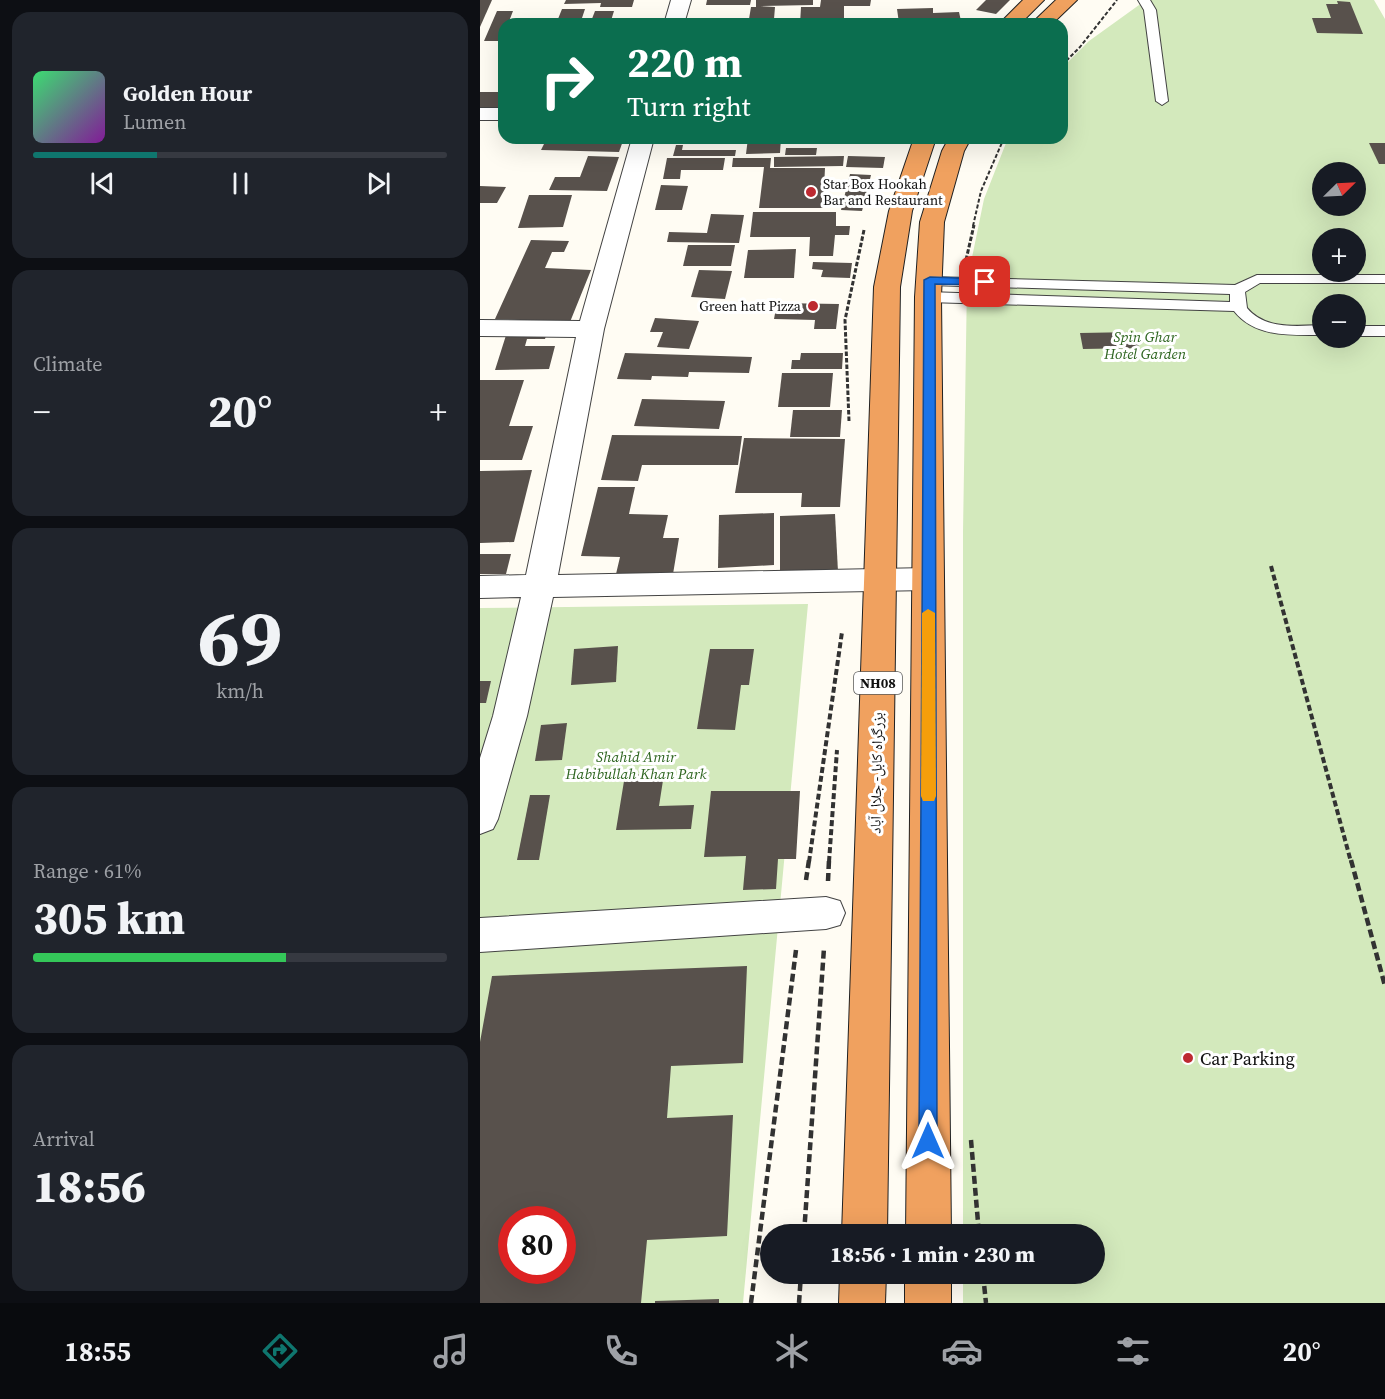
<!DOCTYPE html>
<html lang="en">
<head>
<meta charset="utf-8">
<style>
	:root { --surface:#171b24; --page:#20242c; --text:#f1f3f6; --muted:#9ea1a6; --line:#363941; --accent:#0f766e }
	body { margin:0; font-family:"Source Serif 4","Noto Naskh Arabic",serif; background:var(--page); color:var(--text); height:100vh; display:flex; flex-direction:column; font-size:22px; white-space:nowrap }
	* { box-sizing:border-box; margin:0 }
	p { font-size:20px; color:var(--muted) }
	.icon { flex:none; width:33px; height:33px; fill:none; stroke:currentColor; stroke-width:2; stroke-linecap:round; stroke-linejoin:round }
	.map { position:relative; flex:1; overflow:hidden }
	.side { display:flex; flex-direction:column; gap:12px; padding:12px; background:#0d0f14; width:480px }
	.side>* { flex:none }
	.hud { position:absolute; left:18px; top:18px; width:570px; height:126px; border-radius:18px; box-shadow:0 6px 24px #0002; background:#0b6e4f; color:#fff; overflow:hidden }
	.needle { width:39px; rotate:66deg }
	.buttons { position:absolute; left:832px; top:162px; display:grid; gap:12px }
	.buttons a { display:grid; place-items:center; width:54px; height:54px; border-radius:50%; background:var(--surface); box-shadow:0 6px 24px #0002; font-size:30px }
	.speed { position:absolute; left:18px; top:1206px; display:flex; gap:12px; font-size:30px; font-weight:700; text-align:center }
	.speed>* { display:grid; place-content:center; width:78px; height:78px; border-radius:50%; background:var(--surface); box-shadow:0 6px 24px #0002; line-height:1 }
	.speed .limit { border:9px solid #d22; background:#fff; color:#111 }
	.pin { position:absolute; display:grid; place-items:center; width:51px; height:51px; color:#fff; margin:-26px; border-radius:12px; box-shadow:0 3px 9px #0006 }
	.me { position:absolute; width:66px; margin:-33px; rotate:0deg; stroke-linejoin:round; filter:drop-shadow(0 0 4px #0008) }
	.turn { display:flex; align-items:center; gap:21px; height:126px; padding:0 30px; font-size:27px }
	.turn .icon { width:78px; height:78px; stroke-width:2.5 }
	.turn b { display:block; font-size:42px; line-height:51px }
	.big { font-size:45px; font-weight:800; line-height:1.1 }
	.side .tile { flex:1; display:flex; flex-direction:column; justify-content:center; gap:9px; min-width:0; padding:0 21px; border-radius:18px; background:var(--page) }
	.side .dial { align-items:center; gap:0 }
	.dial b { font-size:78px; line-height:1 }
	.song { display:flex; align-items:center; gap:18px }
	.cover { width:72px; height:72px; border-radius:9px; background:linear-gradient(135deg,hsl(140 70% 55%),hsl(290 70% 35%)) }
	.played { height:6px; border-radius:3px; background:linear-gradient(90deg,var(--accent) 30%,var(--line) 30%) }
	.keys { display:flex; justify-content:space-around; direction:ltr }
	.heat { display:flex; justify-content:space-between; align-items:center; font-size:33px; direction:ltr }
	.charge { height:9px; border-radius:4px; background:linear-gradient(90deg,#34c759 61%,var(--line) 0) }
	.trip { position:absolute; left:280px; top:1224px; width:345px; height:60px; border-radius:30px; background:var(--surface); box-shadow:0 6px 24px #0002; font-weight:800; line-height:60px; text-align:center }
	.menu { display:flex; height:96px; justify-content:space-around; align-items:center; background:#090b0e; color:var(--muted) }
	.menu .icon { width:42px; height:42px }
	.menu .active { color:var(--accent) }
	.menu b { font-size:27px; color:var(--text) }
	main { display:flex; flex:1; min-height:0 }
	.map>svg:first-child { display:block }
	.green { fill:#d3e9bc; fill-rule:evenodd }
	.building { fill:#58514c; fill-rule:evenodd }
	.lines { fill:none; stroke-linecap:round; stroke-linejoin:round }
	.lane-casing { stroke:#434343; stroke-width:2 }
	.street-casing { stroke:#434343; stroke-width:2 }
	.highway-casing { stroke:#212121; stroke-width:2 }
	.path-far3 { stroke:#323232; stroke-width:2; stroke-dasharray:4 2; stroke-linecap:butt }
	.path-far2 { stroke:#323232; stroke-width:3; stroke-dasharray:4.5 2; stroke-linecap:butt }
	.path-far1 { stroke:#323232; stroke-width:4; stroke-dasharray:6 3; stroke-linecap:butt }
	.path { stroke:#323232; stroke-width:4.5; stroke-dasharray:8 4; stroke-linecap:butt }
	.lane { fill:#fff; fill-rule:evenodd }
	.street { fill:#fff; fill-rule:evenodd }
	.highway { fill:#f0a15f; fill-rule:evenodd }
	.route { fill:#1a73e8; stroke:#114b97; stroke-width:1.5 }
	.slow { fill:#f59e0b }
	.poi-dot { fill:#bd2a31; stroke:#fff; stroke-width:2 }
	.labels { text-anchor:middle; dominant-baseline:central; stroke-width:6; stroke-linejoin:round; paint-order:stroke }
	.far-poi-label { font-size:14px; fill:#101010; stroke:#fff; text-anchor:start }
	.shield { fill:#fff; stroke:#585858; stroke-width:1.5 }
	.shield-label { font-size:14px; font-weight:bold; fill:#101010 }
	.park-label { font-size:15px; font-style:italic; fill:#2f6621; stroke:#fff }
	.street-label { font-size:15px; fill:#101010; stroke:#fff }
	.near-poi-label { font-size:18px; fill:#101010; stroke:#fff; text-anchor:start }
</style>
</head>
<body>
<main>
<section class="side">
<div class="tile">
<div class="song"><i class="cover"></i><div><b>Golden Hour</b><p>Lumen</p></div></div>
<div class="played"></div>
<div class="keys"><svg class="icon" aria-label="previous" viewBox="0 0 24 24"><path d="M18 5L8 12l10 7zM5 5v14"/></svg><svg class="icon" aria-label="pause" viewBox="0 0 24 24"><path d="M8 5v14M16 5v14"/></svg><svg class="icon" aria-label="next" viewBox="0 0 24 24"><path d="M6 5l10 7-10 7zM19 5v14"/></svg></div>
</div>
<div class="tile"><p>Climate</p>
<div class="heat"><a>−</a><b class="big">20°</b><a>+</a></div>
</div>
<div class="tile dial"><b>69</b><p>km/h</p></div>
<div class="tile"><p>Range · 61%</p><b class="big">305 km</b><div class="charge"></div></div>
<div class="tile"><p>Arrival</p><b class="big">18:56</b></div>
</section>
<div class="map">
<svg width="905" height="1303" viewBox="0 0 905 1303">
	<rect width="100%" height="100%" fill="#fffcf3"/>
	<g class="green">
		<path d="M666,0H894L905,19V1303H483V1274H615V1234H483V532L487,282L504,199L528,138H582V68L609,41ZM843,172H876V206H843ZM843,238H876V272H843ZM843,304H876V338H843Z"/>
		<path d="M328,604L263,1303H0V608ZM32,1220H82V1270H32Z"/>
	</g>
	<g class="building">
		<path d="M0,0H12L0,27Z"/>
		<path d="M86,0H154L152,7H120L121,3L84,4Z"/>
		<path d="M227,0H271L270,5H226Z"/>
		<path d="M276,0H333V5L280,6L295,7L294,19H269L271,7H276Z"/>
		<path d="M341,0H391L390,6H364V24H320L321,7H340Z"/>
		<path d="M506,0H530L516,14L496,10Z"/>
		<path d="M857,1L870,2L883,34L837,33L832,18H851L846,4H858Z"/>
		<path d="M453,8V13L479,12L481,21L419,23L417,9Z"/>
		<path d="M82,9H105L100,24H76Z"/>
		<path d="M17,11H33L28,24H24L20,41H4Z"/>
		<path d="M115,11H134L130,24H110Z"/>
		<rect x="0" y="92" width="24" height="19"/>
		<path d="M67,138H144L139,152L61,150Z"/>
		<path d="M268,138H301L300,153L266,154Z"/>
		<path d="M889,143H905V164H899Z"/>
		<path d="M196,145H203L202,150H256L255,156H193Z"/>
		<path d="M306,148H337L336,155H305Z"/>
		<path d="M108,156L139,157L127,191L69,190L75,177H100Z"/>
		<path d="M364,156L363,166L294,167V157Z"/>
		<path d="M368,156L405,157L403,168L366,167Z"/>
		<path d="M187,158H245L243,170H201L200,179H183Z"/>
		<path d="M253,158H291L290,168H345L343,208H279L284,167H252Z"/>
		<path d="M370,174L391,175L382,211L361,210Z"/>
		<path d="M181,185L208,186L202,210H175Z"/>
		<path d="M0,186L26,187L17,203H0Z"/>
		<path d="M49,195H92L83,227L38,228Z"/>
		<path d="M273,212H356V226H370L369,235H355L353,256H329L330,237H270Z"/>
		<path d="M231,214L264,215L259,243L187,242L189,232L227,233Z"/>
		<path d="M51,240L89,241L84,252H72L65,268L111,270L90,322L15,319Z"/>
		<path d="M208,245H255L251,266H203Z"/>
		<path d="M316,249L314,278H264L268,250Z"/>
		<path d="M333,262L372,263L370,278L341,277L343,270L332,269Z"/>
		<path d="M219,270L252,271L245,299L211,297Z"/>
		<path d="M297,303L359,304L356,329H334L335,320L294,319Z"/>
		<path d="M175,318L219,321L209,349L177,347L183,332H170Z"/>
		<path d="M28,329H68L65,339H47L45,346H75L69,369L15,370Z"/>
		<path d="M655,332L659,348L603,349L600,333Z"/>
		<path d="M145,353L272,357L269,373L209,372L208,377L172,376L171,380L137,379Z"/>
		<path d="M321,353H363L362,369H311L312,360H320Z"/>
		<path d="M302,373H353L350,407H298Z"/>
		<path d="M0,380H44L29,426H53L42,460H0Z"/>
		<path d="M162,399L245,401L239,429L154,426Z"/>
		<path d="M313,410H362L360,437H310Z"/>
		<path d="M132,435L262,436L258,465H162L158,481L121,480Z"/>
		<path d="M264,438L365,439L360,507H321L322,493H255Z"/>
		<path d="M52,470L34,542L0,543V471Z"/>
		<path d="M118,487H155L149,514L188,515L183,538H199L193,574H136L140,557L101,556Z"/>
		<path d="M294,513V565L238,568L239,515Z"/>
		<path d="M355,514L358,572L300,575V516Z"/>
		<path d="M0,554H31L26,574H0Z"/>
		<path d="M138,646L136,682L91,685L94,649Z"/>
		<path d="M230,649H274L269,685H261L255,730L217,729Z"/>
		<path d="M0,681H11L6,703H0Z"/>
		<path d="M87,723L82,760L55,761L61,725Z"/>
		<path d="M184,774L179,806L214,805L211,829L136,830L145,775Z"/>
		<path d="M231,791H320L316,859H298L296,889L263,890L266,856L224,857Z"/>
		<path d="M50,795H70L59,860H37Z"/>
		<path d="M267,966L263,1063L191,1066L187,1118L253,1115L247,1236L167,1240L161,1303H0V1042L12,976ZM32,1220H82V1270H32Z"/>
		<path d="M239,1299V1303H175V1301Z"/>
	</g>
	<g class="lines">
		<g class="lane-casing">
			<g id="lane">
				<path d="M658,0H670L676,10L688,101L682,105L676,101L664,10Z"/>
				<path d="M777,275H905V283H780L765,292L767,308C785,330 817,326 843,325V335C812,335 775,338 754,311L448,302L440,297L448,292L750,302V294L450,285L443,281L450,277L755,285Z"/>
				<rect x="876" y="326" width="29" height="10"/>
			</g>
		</g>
		<g class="street-casing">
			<g id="street">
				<path d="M191,0H211L204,24H184Z"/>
				<rect x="0" y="108" width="24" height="12"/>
				<path d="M152,138H174L124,329L78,575L448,568L459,571L464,579L459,587L448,590L73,597L47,716L18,819L13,829L0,834V758L13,716L41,597L0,598V576L46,575L96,337L0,336V320L100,321Z"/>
				<path d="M346,897L360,901L365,913L360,925L346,929L0,952V918Z"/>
			</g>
		</g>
		<g class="highway-casing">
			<g id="highway">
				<path d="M543,0H564L540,24H519Z"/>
				<path d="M576,0H597L572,24H551Z"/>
				<path d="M434,138H456L432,211L420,287L407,1234H362L394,287L409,211Z"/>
				<path d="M469,138H491L484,151L464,222L461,297L471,1234H426L435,297L440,222L462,151Z"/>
				<path d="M360,1274H406L405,1303H359Z"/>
				<rect x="425" y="1274" width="46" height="29"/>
			</g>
		</g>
		<g class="path-far3">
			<path d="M582,65L600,47L637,0"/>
			<path d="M493,226L501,191L524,138"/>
		</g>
		<g class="path-far2">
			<path d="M486,260L494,225"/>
			<path d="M369,421L365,320L384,230"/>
		</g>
		<g class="path-far1">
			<path d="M791,566L871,862"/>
			<path d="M329,862L362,632"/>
			<path d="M349,862L357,750"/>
		</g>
		<g class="path">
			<path d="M871,860L905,986"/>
			<path d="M326,880L329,860"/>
			<path d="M348,881L349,860"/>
			<path d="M491,1140L499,1234"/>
			<path d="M324,1234L344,948"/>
			<path d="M503,1274L506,1303"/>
			<path d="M271,1303L316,950"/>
			<path d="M319,1303L321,1274"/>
		</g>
		<use href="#lane" class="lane"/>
		<use href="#street" class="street"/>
		<use href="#highway" class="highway"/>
	</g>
	<path class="route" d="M450,277L505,279L510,282L505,285L455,284L457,1141L455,1147L448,1150L442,1147L439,1141L444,280Z"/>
	<path class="slow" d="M448,609L455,613L456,796L454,801H443L441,796L442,613Z"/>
	<g class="poi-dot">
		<circle cx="331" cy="192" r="6"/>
		<circle cx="333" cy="306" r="6"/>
		<circle cx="708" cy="1058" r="6"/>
	</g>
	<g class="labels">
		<g class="far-poi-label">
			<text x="343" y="184">Star Box Hookah<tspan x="343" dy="16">Bar and Restaurant</tspan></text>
			<text x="321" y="306" text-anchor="end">Green hatt Pizza</text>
		</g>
		<rect class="shield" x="374" y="672" width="48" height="22" rx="4.5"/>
		<g class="shield-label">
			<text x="398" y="683">NH08</text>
		</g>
		<g class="park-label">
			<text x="665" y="336">Spin Ghar<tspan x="665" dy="17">Hotel Garden</tspan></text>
			<text x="156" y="756">Shahid Amir<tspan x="156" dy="17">Habibullah Khan Park</tspan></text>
		</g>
		<g class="street-label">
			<text transform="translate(396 773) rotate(-89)">بزرگراه کابل- جلال آباد</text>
		</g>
		<g class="near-poi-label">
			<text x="720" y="1058">Car Parking</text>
		</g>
	</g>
</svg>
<div class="buttons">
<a><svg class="needle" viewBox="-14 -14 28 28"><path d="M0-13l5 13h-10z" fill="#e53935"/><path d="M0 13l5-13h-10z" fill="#9ea1a6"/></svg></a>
<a>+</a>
<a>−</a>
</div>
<div class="speed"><div class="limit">80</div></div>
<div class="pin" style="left:505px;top:282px;background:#d93025"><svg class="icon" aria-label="arrive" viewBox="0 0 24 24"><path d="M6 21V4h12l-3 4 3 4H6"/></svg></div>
<svg class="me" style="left:448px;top:1141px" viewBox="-20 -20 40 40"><path d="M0-17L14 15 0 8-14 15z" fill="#1a73e8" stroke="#fff" stroke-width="4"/></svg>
<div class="trip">18:56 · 1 min · 230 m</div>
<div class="hud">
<div class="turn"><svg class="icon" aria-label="right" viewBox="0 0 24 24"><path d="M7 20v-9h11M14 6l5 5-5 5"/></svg><div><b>220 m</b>Turn right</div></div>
</div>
</div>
</main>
<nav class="menu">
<b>18:55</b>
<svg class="icon active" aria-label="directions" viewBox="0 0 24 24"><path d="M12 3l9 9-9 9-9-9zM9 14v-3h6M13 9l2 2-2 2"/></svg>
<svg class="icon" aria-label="music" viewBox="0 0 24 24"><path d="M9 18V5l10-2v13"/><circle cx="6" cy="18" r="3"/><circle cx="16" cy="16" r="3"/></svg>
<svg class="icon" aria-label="phone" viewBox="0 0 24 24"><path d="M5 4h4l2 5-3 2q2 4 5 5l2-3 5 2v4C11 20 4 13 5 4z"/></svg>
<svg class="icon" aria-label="climate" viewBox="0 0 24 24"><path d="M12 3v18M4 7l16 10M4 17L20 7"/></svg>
<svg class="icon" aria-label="car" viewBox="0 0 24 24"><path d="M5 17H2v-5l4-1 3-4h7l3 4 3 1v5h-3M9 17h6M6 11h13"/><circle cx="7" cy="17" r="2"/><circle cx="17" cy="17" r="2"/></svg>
<svg class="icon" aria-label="filters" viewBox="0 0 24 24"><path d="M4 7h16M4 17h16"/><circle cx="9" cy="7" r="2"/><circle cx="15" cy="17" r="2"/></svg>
<b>20°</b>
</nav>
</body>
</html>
